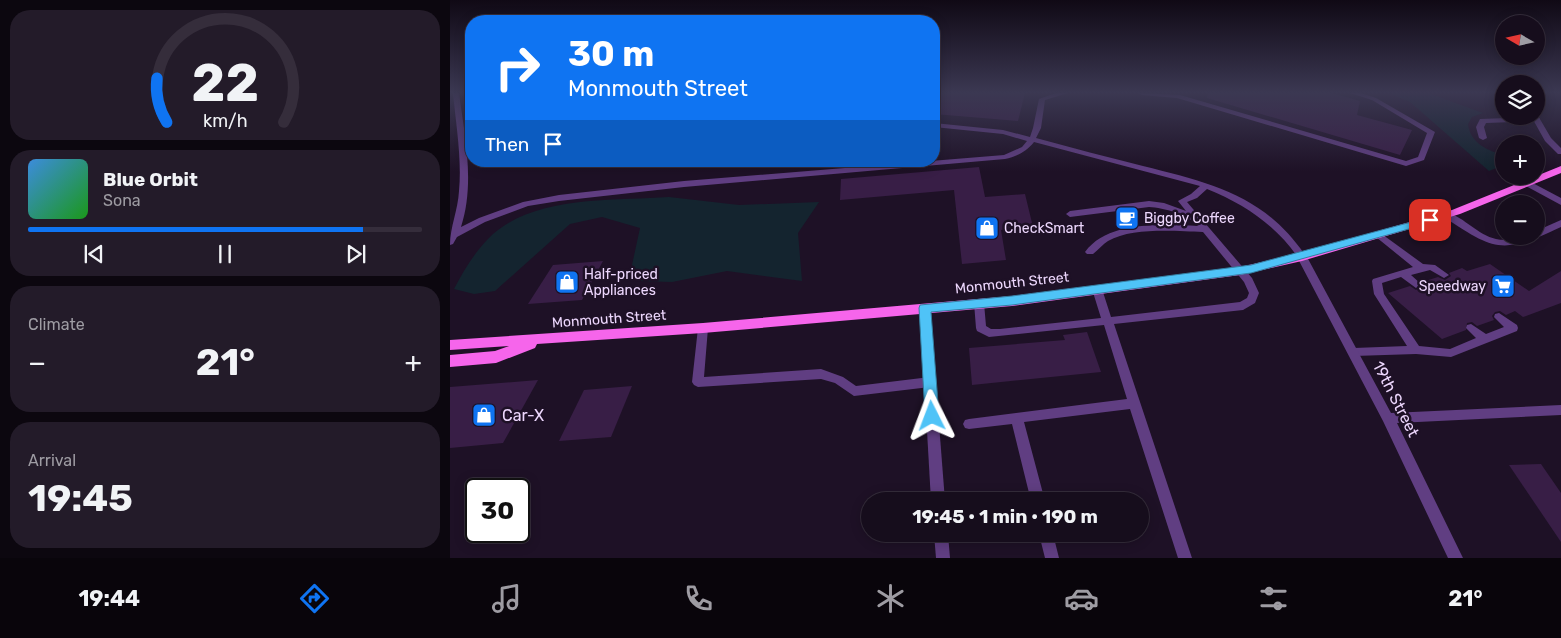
<!DOCTYPE html>
<html lang="en">
<head>
<meta charset="utf-8">
<style>
	:root { --surface:#160d1c; --page:#231b29; --text:#f1f3f6; --muted:#9e9ca3; --line:#352d3b; --accent:#0f74f2 }
	body { margin:0; font-family:Rubik,sans-serif; background:var(--page); color:var(--text); height:100vh; display:flex; flex-direction:column; font-size:19px; white-space:nowrap }
	* { box-sizing:border-box; margin:0 }
	p { font-size:16px; color:var(--muted) }
	.icon { flex:none; width:28px; height:28px; fill:none; stroke:currentColor; stroke-width:2; stroke-linecap:round; stroke-linejoin:round }
	.map { position:relative; flex:1; overflow:hidden }
	.sheet { display:flex; flex-direction:column; gap:10px; padding:10px; background:#0c070f; width:450px }
	.sheet>* { flex:none }
	.hud { position:absolute; left:15px; top:15px; width:475px; height:152px; border-radius:20px; box-shadow:0 2px 12px #0003,0 0 0 1px var(--line); background:#0f74f2; color:#fff; overflow:hidden }
	.needle { width:32px; rotate:279deg }
	.fabs { position:absolute; left:1045px; top:15px; display:grid; gap:10px }
	.fabs a { display:grid; place-items:center; width:50px; height:50px; border-radius:50%; background:var(--surface); box-shadow:0 2px 12px #0003,0 0 0 1px var(--line); font-size:25px }
	.speed { position:absolute; left:15px; top:478px; display:flex; gap:10px; font-size:25px; font-weight:700; text-align:center }
	.speed>* { display:grid; place-content:center; width:65px; height:65px; border-radius:50%; background:var(--surface); box-shadow:0 2px 12px #0003,0 0 0 1px var(--line); line-height:1 }
	.speed .limit { border:2px solid #111; border-radius:8px; background:#fff; color:#111 }
	.pin { position:absolute; display:grid; place-items:center; width:42px; height:42px; color:#fff; margin:-21px; border-radius:10px; box-shadow:0 2px 8px #0006 }
	.me { position:absolute; width:55px; margin:-28px; rotate:357deg; stroke-linejoin:round; filter:drop-shadow(0 0 4px #0008) }
	.turn { display:flex; align-items:center; gap:18px; height:105px; padding:0 20px; font-size:22px }
	.turn .icon { width:65px; height:65px; stroke-width:2.5 }
	.turn b { display:block; font-size:35px; line-height:42px }
	.then { display:flex; align-items:center; height:48px; padding:0 20px; background:#0003; gap:10px; font-size:19px }
	.big { font-size:38px; font-weight:700; line-height:1.1 }
	.sheet .tile { flex:1; display:flex; flex-direction:column; justify-content:center; gap:8px; min-width:0; padding:0 18px; border-radius:20px; background:var(--page) }
	.sheet .dial { align-items:center; gap:0 }
	.dial svg { height:130px; overflow:visible; fill:none; stroke:var(--line); stroke-width:7; stroke-linecap:round; text-anchor:middle }
	.dial text { fill:var(--text); stroke:none }
	.song { display:flex; align-items:center; gap:15px }
	.cover { width:60px; height:60px; border-radius:8px; background:linear-gradient(135deg,hsl(210 70% 55%),hsl(120 70% 35%)) }
	.played { height:5px; border-radius:2px; background:linear-gradient(90deg,var(--accent) 85%,var(--line) 85%) }
	.keys { display:flex; justify-content:space-around; direction:ltr }
	.heat { display:flex; justify-content:space-between; align-items:center; font-size:28px; direction:ltr }
	.trip { position:absolute; left:411px; top:492px; width:288px; height:50px; border-radius:25px; background:var(--surface); box-shadow:0 2px 12px #0003,0 0 0 1px var(--line); font-weight:700; line-height:50px; text-align:center }
	.tab-bar { display:flex; height:80px; justify-content:space-around; align-items:center; background:#09050b; color:var(--muted) }
	.tab-bar .icon { width:35px; height:35px }
	.tab-bar .on { color:var(--accent) }
	.tab-bar b { font-size:22px; color:var(--text) }
	main { display:flex; flex:1; min-height:0 }
	.map>svg:first-child { display:block }
	.green { fill:#14242f }
	.building { fill:#381e46 }
	.lines { fill:none; stroke-linecap:round; stroke-linejoin:round }
	.service { fill:#603e82; fill-rule:evenodd }
	.minor { fill:#603e82; fill-rule:evenodd }
	.primary { fill:#f665eb; fill-rule:evenodd }
	.route { fill:#4fc3f7; stroke:#337fa1 }
	.labels { text-anchor:middle; dominant-baseline:central; stroke-width:5; stroke-linejoin:round; paint-order:stroke }
	.poi-label { font-size:14px; fill:#edd7fd; stroke:#1e1126; text-anchor:start }
	.street-label { font-size:14px; fill:#edd7fd; stroke:#1e1126 }
	.near-street-label { font-size:16px; fill:#edd7fd; stroke:#1e1126 }
	.near-poi-label { font-size:16px; fill:#edd7fd; stroke:#1e1126; text-anchor:start }
</style>
</head>
<body>
<main>
<section class="sheet">
<div class="tile dial"><svg viewBox="0 0 100 80">
<path d="M14 69A42 42 0 1 1 86 69"/>
<path d="M14 69A42 42 0 0 1 8 42" stroke="#0f74f2"/>
<text x="50" y="56" font-size="32" font-weight="700">22</text>
<text x="50" y="72" font-size="11">km/h</text>
</svg></div>
<div class="tile">
<div class="song"><i class="cover"></i><div><b>Blue Orbit</b><p>Sona</p></div></div>
<div class="played"></div>
<div class="keys"><svg class="icon" aria-label="previous" viewBox="0 0 24 24"><path d="M18 5L8 12l10 7zM5 5v14"/></svg><svg class="icon" aria-label="pause" viewBox="0 0 24 24"><path d="M8 5v14M16 5v14"/></svg><svg class="icon" aria-label="next" viewBox="0 0 24 24"><path d="M6 5l10 7-10 7zM19 5v14"/></svg></div>
</div>
<div class="tile"><p>Climate</p>
<div class="heat"><a>−</a><b class="big">21°</b><a>+</a></div>
</div>
<div class="tile"><p>Arrival</p><b class="big">19:45</b></div>
</section>
<div class="map">
<svg width="1111" height="558" viewBox="0 0 1111 558">
	<rect width="100%" height="100%" fill="#1e1126"/>
	<g class="green">
		<path d="M939,93H978L1033,113L1022,117L1018,124C1020,143 1038,151 1054,155V165L1039,171L960,102Z"/>
		<path d="M219,197L289,205L369,202L348,233L352,281L277,271L222,282L188,281L182,265L190,228L152,217L120,224L45,291L24,294L4,289C13,272 24,253 38,239C80,195 162,201 219,197Z"/>
	</g>
	<g class="building">
		<path d="M484,93H575L568,121L484,114Z"/>
		<path d="M758,93H881L910,101L907,115L962,130L950,155L757,98Z"/>
		<path d="M529,167L535,197L575,194L583,227L551,230L556,260L512,264L504,190L390,200L391,179Z"/>
		<path d="M153,261L132,300L78,304L103,265Z"/>
		<path d="M1040,264L1079,291L1111,271V303L1073,317L1065,311L1056,315L1050,311L1045,312L1042,316L1044,320L1027,326L1022,322L1017,323L1016,330L992,339L938,293L960,286L966,290L972,285V282L988,277L995,280L1001,276L999,273L1012,268L1017,271Z"/>
		<path d="M637,332L651,372L522,385L519,348L615,340L613,335Z"/>
		<path d="M88,380L53,443L0,448V387Z"/>
		<path d="M182,386L161,437L109,441L134,390Z"/>
		<path d="M1091,464L1111,493V542L1059,465Z"/>
	</g>
	<g class="lines">
		<g class="service">
			<path d="M3,93H9C15,137 25,184 11,227L29,218L73,202L109,195L234,181L554,155L572,147L577,141L553,134L484,127V123L553,130L580,137L583,128L589,99L606,93H618L595,100L591,128L586,138C622,148 658,157 693,166C760,183 813,194 855,255L857,257L855,259H849C826,225 794,204 757,189L747,198L737,202L802,278L809,293L805,303L793,310L664,324L742,558H728L680,409L574,422L595,501H581L562,424L519,429L515,428L513,424L515,420L519,419L677,399L654,325L539,337L527,331L526,328L524,303L525,300H533L534,303L536,326L541,329H550L651,318L642,289L647,285L652,289L661,317L790,302L797,298L799,293L794,282L753,232C726,231 682,227 658,241C653,244 648,250 643,254H637L635,252C659,220 712,225 748,226C738,214 714,208 699,207L620,217L616,214L620,211L699,201L714,203L736,211L728,201L741,194L750,186L584,142C576,152 567,156 555,159L234,187L109,201L78,206L35,222L7,237L3,244L0,245C0,227 8,210 9,191C12,159 6,125 3,93Z"/>
			<path d="M689,93L730,95L956,161L968,157L977,133L922,100L900,93H911L926,98L985,132L974,160L956,166L727,98L692,95Z"/>
			<path d="M1086,117L1090,119L1089,121L1036,123L1034,127L1037,138L1033,140L1029,138L1026,127L1030,119Z"/>
			<path d="M1077,180L1111,198V205L1074,185L1073,183Z"/>
			<path d="M997,212C1015,218 1028,235 1046,239C1060,242 1073,236 1086,236V231L1111,220V227C1053,254 1046,252 994,217L993,215Z"/>
			<path d="M929,232L973,264L985,265L999,275L994,278L980,270L961,275L971,284L966,288L951,277L932,283L934,294L969,346L1000,349L1026,338L1016,328L1017,325L1021,324L1036,334L1054,327L1044,317L1045,314L1049,313L1067,325L1068,328L1067,331L1001,357L966,354L904,356L900,355L898,352L900,349L904,348L957,346L924,294L922,281L923,279L963,267L926,237L924,235L926,233Z"/>
			<path d="M253,324L257,325L258,328L254,377L371,369L393,377L406,386L480,377L484,379L486,382L484,385L480,387L404,396L385,383L371,379L248,387L244,385L242,382L248,328L249,325Z"/>
			<path d="M589,534H603L609,558H595Z"/>
		</g>
		<g class="minor">
			<path d="M1087,114L1101,138L1111,148V154H1108L1095,141L1081,116H1086Z"/>
			<path d="M852,254L857,257L941,413L1111,405V415L947,423L1013,558H998L933,421L847,257Z"/>
			<path d="M475,304L479,305L480,308L495,501H481L470,308L471,305Z"/>
			<path d="M484,534H498L500,558H486Z"/>
		</g>
		<path class="primary" d="M1111,166V173L1010,214L852,261L790,275L562,306L253,333L87,344L85,348L46,363L0,367V355L45,351L59,346L0,350V340L253,323L562,296L790,267L851,253L1002,210Z"/>
	</g>
	<linearGradient id="sky" x2="0" y2="1"><stop stop-color="#100915"/><stop offset="0.54" stop-color="#3b3852"/><stop offset="1" stop-color="#3b3852" stop-opacity="0"/></linearGradient>
	<rect width="1111" height="171" fill="url(#sky)"/>
	<path class="route" d="M980,217L985,220L984,222L801,273L562,305L481,312L489,416L487,420L482,422L477,420L475,416L469,308L470,305L562,296L801,265Z"/>
	<defs>
		<g id="cafe-square" transform="scale(1.25)"><rect x="-9" y="-9" width="18" height="18" rx="4" fill="#0f74f2" stroke="#1e1126"/><path d="M-5.5-4.5H6V0H3Q3 3.5 0 3.5H-2.5Q-5.5 3.5-5.5 0ZM3-3.2v2h1.7v-2ZM-6 4.5H4V6H-6Z" fill="#fff"/></g>
		<g id="shop-square" transform="scale(1.25)"><rect x="-9" y="-9" width="18" height="18" rx="4" fill="#0f74f2" stroke="#1e1126"/><path d="M-5-2.5h2.3a2.7 3.5 0 0 1 5.4 0H5L5.5 6h-11ZM-1.5-2.5h3a1.5 2.3 0 0 0-3 0Z" fill="#fff"/></g>
		<g id="supermarket-square" transform="scale(1.25)"><rect x="-9" y="-9" width="18" height="18" rx="4" fill="#0f74f2" stroke="#1e1126"/><path d="M-6-5.5h2.5l.6 2H6L4.5 2H-2.5L-4.4-4H-6ZM-1.5 3.2a1.3 1.3 0 1 0 .1 0ZM3 3.2a1.3 1.3 0 1 0 .1 0Z" fill="#fff"/></g>
	</defs>
	<g fill-rule="evenodd">
		<use href="#cafe-square" x="677" y="218"/>
		<use href="#shop-square" x="537" y="228"/>
		<use href="#shop-square" x="117" y="282"/>
		<use href="#supermarket-square" x="1053" y="286"/>
		<use href="#shop-square" x="34" y="415"/>
	</g>
	<g class="labels">
		<g class="poi-label">
			<text x="694" y="218">Biggby Coffee</text>
			<text x="554" y="228">CheckSmart</text>
			<text x="134" y="274">Half-priced<tspan x="134" dy="16">Appliances</tspan></text>
			<text x="1036" y="286" text-anchor="end">Speedway</text>
		</g>
		<g class="street-label">
			<text transform="translate(562 283) rotate(-6)">Monmouth Street</text>
			<text transform="translate(159 319) rotate(-4)">Monmouth Street</text>
		</g>
		<g class="near-street-label">
			<text transform="translate(946 399) rotate(63)">19th Street</text>
		</g>
		<g class="near-poi-label">
			<text x="52" y="415">Car-X</text>
		</g>
	</g>
</svg>
<div class="fabs">
<a><svg class="needle" viewBox="-14 -14 28 28"><path d="M0-13l5 13h-10z" fill="#e53935"/><path d="M0 13l5-13h-10z" fill="#9e9ca3"/></svg></a>
<a><svg class="icon" aria-label="layers" viewBox="0 0 24 24"><path d="M12 4l9 5-9 5-9-5zM3 14l9 5 9-5"/></svg></a>
<a>+</a>
<a>−</a>
</div>
<div class="speed"><div class="limit">30</div></div>
<div class="pin" style="left:980px;top:220px;background:#d93025"><svg class="icon" aria-label="arrive" viewBox="0 0 24 24"><path d="M6 21V4h12l-3 4 3 4H6"/></svg></div>
<svg class="me" style="left:482px;top:416px" viewBox="-20 -20 40 40"><path d="M0-17L14 15 0 8-14 15z" fill="#4fc3f7" stroke="#fff" stroke-width="4"/></svg>
<div class="trip">19:45 · 1 min · 190 m</div>
<div class="hud">
<div class="turn"><svg class="icon" aria-label="right" viewBox="0 0 24 24"><path d="M7 20v-9h11M14 6l5 5-5 5"/></svg><div><b>30 m</b>Monmouth Street</div></div>
<div class="then">Then<svg class="icon" aria-label="arrive" viewBox="0 0 24 24"><path d="M6 21V4h12l-3 4 3 4H6"/></svg></div>
</div>
</div>
</main>
<nav class="tab-bar">
<b>19:44</b>
<svg class="icon on" aria-label="directions" viewBox="0 0 24 24"><path d="M12 3l9 9-9 9-9-9zM9 14v-3h6M13 9l2 2-2 2"/></svg>
<svg class="icon" aria-label="music" viewBox="0 0 24 24"><path d="M9 18V5l10-2v13"/><circle cx="6" cy="18" r="3"/><circle cx="16" cy="16" r="3"/></svg>
<svg class="icon" aria-label="phone" viewBox="0 0 24 24"><path d="M5 4h4l2 5-3 2q2 4 5 5l2-3 5 2v4C11 20 4 13 5 4z"/></svg>
<svg class="icon" aria-label="climate" viewBox="0 0 24 24"><path d="M12 3v18M4 7l16 10M4 17L20 7"/></svg>
<svg class="icon" aria-label="car" viewBox="0 0 24 24"><path d="M5 17H2v-5l4-1 3-4h7l3 4 3 1v5h-3M9 17h6M6 11h13"/><circle cx="7" cy="17" r="2"/><circle cx="17" cy="17" r="2"/></svg>
<svg class="icon" aria-label="filters" viewBox="0 0 24 24"><path d="M4 7h16M4 17h16"/><circle cx="9" cy="7" r="2"/><circle cx="15" cy="17" r="2"/></svg>
<b>21°</b>
</nav>
</body>
</html>
